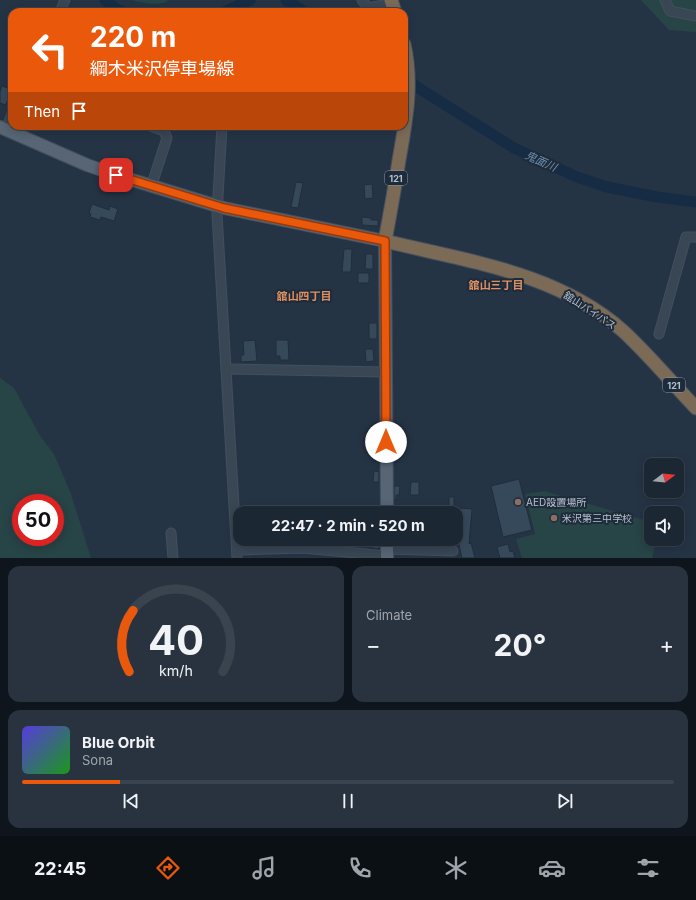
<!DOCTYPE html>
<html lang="en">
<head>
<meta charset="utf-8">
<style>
	:root { --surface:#1c2734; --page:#293340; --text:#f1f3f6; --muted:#a0a5ac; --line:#3a444f; --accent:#ea580c }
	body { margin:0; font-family:Inter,"Noto Sans JP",sans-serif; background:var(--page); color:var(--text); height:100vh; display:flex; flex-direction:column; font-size:15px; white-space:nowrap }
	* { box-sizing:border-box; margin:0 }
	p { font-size:13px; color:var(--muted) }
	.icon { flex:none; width:22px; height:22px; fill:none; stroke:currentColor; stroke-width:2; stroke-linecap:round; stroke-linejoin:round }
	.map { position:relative; height:558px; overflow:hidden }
	.details { display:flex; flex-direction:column; gap:8px; padding:8px; background:#0f151d; flex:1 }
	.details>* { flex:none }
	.top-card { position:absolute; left:8px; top:8px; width:400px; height:122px; border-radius:12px; box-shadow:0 2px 10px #0003,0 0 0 1px var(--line); background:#ea580c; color:#fff; overflow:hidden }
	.needle { width:26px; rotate:74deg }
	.buttons { position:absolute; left:644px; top:458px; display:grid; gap:8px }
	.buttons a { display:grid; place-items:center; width:40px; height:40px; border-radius:8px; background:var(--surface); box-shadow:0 2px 10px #0003,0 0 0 1px var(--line); font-size:20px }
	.speed { position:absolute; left:12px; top:494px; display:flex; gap:8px; font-size:20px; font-weight:700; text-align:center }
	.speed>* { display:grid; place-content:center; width:52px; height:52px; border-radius:50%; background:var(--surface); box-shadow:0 2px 10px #0003,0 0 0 1px var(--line); line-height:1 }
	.speed .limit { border:6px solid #d22; background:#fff; color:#111 }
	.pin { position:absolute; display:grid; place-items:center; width:34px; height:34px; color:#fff; margin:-17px; border-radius:8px; box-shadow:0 2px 6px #0006 }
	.me { position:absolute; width:44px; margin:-22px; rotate:0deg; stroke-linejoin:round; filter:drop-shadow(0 0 3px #0008) }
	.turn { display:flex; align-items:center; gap:14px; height:84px; padding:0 16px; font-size:18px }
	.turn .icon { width:52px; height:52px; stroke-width:2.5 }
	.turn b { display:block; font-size:28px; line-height:34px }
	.then { display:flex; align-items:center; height:38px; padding:0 16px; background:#0003; gap:8px; font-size:15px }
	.big { font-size:30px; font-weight:700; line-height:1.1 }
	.details .card { flex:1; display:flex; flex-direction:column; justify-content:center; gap:6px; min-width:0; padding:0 14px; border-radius:12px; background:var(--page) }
	.details .dial { align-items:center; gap:0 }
	.dial svg { height:104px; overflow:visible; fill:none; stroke:var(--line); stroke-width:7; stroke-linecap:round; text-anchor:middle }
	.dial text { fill:var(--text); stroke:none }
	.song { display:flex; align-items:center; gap:12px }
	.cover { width:48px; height:48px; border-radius:6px; background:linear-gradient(135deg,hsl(250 70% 55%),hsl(120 70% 35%)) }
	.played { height:4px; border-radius:2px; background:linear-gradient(90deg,var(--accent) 15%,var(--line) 15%) }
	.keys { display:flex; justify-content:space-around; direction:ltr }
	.heat { display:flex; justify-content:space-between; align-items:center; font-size:22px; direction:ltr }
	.details .tiles { flex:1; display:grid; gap:8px; grid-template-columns:1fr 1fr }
	.card:last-child { grid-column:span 2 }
	.trip { position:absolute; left:233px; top:506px; width:230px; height:40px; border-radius:12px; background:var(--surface); box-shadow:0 2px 10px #0003,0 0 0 1px var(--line); font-weight:700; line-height:40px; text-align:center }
	.menu { display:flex; height:64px; justify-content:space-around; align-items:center; background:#0b1015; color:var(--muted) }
	.menu .icon { width:28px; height:28px }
	.menu .active { color:var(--accent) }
	.menu b { font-size:18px; color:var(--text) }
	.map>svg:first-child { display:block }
	.green { fill:#274446; fill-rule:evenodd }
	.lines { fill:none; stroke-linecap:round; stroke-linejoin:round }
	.river { stroke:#162c45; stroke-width:11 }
	.building { fill:#36495b; stroke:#202d3c }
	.minor-casing { stroke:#434f5e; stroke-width:11 }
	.major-casing { stroke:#434f5e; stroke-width:14 }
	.highway-casing { stroke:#44515f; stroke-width:15 }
	.minor { stroke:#394654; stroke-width:9 }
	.major { stroke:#576574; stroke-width:12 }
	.highway { stroke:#7b6a56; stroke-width:13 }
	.route-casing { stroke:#983908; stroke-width:10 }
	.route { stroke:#ea580c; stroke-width:7 }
	.education-dot { fill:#8d6e63; stroke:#1e2b3a; stroke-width:1.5 }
	.labels { text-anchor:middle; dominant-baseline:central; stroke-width:4; stroke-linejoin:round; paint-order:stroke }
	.shield { fill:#1e2b3a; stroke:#8994a2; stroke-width:1 }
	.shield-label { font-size:9px; font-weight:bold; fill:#b7c1ce }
	.street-label { font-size:10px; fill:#b7c1ce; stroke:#1e2b3a }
	.poi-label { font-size:10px; fill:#b7c1ce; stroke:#1e2b3a; text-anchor:start }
	.water-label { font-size:11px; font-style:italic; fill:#6d8eaf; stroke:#1e2b3a }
	.neighbourhood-label { font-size:11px; font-weight:bold; fill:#df9061; stroke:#1e2b3a }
</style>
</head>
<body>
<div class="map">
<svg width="696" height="558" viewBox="0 0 696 558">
	<rect width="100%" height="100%" fill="#253445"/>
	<g class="green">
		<path d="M132,0H169C160,7 142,3 132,0Z"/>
		<path d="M641,0H696V32L669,30Z"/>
		<path d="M0,378L14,388L40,436L54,454L71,494L91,558H0ZM21,503H55V537H21Z"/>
		<path d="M544,491L651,522V539H657L652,558H522L516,539L535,534L525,494Z"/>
	</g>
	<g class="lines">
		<g class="river">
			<path d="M105,0L118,10L124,12"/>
			<path d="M286,0L305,12"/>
			<path d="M224,12L250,0"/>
			<path d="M404,76L417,87L514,148L577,177L607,187L657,197L696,202"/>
		</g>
	</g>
	<g class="building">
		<path d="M2,86L11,89L6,105L0,103V92Z"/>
		<path d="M296,182L303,183L298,208L291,207Z"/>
		<path d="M372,184L373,198L365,199L364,185Z"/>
		<path d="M92,204L109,210L110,206L118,209L114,221L101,217L100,220L90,217L91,214L89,213Z"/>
		<path d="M362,217L371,218V220H378V226L362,225Z"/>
		<path d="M344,249H352L351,272H342Z"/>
		<path d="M366,254H373V269H365Z"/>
		<rect x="358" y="273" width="11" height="10"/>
		<rect x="369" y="323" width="8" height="16"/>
		<path d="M255,340L257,361L241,362V355H244L243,341Z"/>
		<path d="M276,340H288L289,360H280V356H276Z"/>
		<path d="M365,349H373L374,361L366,362Z"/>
		<path d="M374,471L379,472V482H373Z"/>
		<path d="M519,479L532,530L503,537L491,486Z"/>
		<path d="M411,482H419V495H410Z"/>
		<path d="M394,486H400L399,495H396V500H394Z"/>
		<rect x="449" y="497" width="5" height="9"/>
		<rect x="399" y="508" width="7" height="5"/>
		<path d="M460,508L472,509L469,544L471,543L475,558H462L458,541H457Z"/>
		<rect x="407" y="539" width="7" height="5"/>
		<path d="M371,540H380L379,549L371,548Z"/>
		<path d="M508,544L510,552L513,551L515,558H500L497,547Z"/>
	</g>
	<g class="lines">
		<g class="minor-casing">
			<g id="minor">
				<path d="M362,0L368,8L393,3"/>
				<path d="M665,0L670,11L696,16"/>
				<path d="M60,12L65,0"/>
				<path d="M222,126L217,214L237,558"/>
				<path d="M6,130L12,114"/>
				<path d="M151,187L167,138L164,131L151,126"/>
				<path d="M659,334L686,237H696"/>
				<path d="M226,369L385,372"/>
				<path d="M171,533L173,558"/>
				<path d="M387,549L453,551"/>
				<path d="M237,550L303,548L387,556"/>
			</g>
		</g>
		<g class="major-casing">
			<g id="major">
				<path d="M0,127L87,165L116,175L224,208L385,241L387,513"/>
				<path d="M387,558V539"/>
			</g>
		</g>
		<g class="highway-casing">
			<g id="highway">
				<path d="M391,0L395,12"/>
				<path d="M404,44C413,83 406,121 399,160C395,187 390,214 385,241C467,261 558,273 623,331C649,355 672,383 696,408"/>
			</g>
		</g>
		<use href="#minor" class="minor"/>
		<use href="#major" class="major"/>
		<use href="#highway" class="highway"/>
	</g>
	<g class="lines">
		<g class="route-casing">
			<path id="route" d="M116,175L224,208L385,241L386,442"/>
		</g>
		<use href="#route" class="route"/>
	</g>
	<g class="education-dot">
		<circle cx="518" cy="502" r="4"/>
		<circle cx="554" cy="518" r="4"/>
	</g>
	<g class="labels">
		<g class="shield">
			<rect x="385" y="171" width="22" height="14" rx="3"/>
			<rect x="663" y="378" width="22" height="14" rx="3"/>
		</g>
		<g class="shield-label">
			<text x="396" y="178">121</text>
			<text x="674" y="385">121</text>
		</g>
		<g class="street-label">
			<text transform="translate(590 310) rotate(33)">舘山バイパス</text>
		</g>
		<g class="poi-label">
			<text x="526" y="502">AED設置場所</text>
			<text x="562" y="518">米沢第三中学校</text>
		</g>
		<g class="water-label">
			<text transform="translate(541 161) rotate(24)">鬼面川</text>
		</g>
		<g class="neighbourhood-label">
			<text x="496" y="285">舘山三丁目</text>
			<text x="304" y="296">舘山四丁目</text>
		</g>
	</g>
</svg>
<div class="buttons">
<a><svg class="needle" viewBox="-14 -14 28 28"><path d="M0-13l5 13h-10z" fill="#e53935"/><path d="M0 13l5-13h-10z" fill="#a0a5ac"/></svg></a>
<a><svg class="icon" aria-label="sound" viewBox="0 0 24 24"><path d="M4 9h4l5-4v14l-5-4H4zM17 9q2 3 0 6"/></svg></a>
</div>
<div class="speed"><div class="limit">50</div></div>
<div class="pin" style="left:116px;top:175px;background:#d93025"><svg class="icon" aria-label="arrive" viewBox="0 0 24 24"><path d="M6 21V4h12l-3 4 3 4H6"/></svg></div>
<svg class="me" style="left:386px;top:442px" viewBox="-20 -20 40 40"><circle r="19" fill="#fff"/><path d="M0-13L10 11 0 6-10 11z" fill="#ea580c"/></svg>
<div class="trip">22:47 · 2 min · 520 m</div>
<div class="top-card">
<div class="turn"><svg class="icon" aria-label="left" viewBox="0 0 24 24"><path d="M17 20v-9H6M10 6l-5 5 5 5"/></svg><div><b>220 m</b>綱木米沢停車場線</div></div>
<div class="then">Then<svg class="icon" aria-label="arrive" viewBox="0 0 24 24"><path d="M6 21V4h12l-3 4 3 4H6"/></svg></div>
</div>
</div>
<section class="details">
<div class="tiles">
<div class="card dial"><svg viewBox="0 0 100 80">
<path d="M14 69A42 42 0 1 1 86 69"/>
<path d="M14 69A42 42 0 0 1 17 22" stroke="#ea580c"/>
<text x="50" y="56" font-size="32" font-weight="700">40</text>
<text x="50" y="72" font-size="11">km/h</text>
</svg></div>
<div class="card"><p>Climate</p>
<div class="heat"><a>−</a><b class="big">20°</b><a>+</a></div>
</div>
<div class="card">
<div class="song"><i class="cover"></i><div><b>Blue Orbit</b><p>Sona</p></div></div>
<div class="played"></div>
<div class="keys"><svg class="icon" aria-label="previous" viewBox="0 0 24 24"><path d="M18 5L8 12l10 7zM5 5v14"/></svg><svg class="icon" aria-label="pause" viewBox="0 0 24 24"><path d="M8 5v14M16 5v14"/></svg><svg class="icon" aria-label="next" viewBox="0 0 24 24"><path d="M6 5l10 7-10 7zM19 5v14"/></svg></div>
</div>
</div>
</section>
<nav class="menu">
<b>22:45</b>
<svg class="icon active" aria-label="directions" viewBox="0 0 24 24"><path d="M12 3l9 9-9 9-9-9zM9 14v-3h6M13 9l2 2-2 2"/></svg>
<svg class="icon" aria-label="music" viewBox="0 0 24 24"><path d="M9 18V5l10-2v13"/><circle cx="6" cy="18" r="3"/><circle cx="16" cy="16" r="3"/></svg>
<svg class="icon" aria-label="phone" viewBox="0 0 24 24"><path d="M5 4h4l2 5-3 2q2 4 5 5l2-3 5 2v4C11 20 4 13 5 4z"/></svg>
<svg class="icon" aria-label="climate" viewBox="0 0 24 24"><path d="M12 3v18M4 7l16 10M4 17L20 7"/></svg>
<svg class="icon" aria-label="car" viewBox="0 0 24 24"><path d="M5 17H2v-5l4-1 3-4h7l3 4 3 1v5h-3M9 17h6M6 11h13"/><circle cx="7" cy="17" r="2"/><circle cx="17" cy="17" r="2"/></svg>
<svg class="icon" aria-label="filters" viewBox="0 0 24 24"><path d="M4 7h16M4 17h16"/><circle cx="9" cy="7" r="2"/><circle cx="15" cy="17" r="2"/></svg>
</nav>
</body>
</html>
